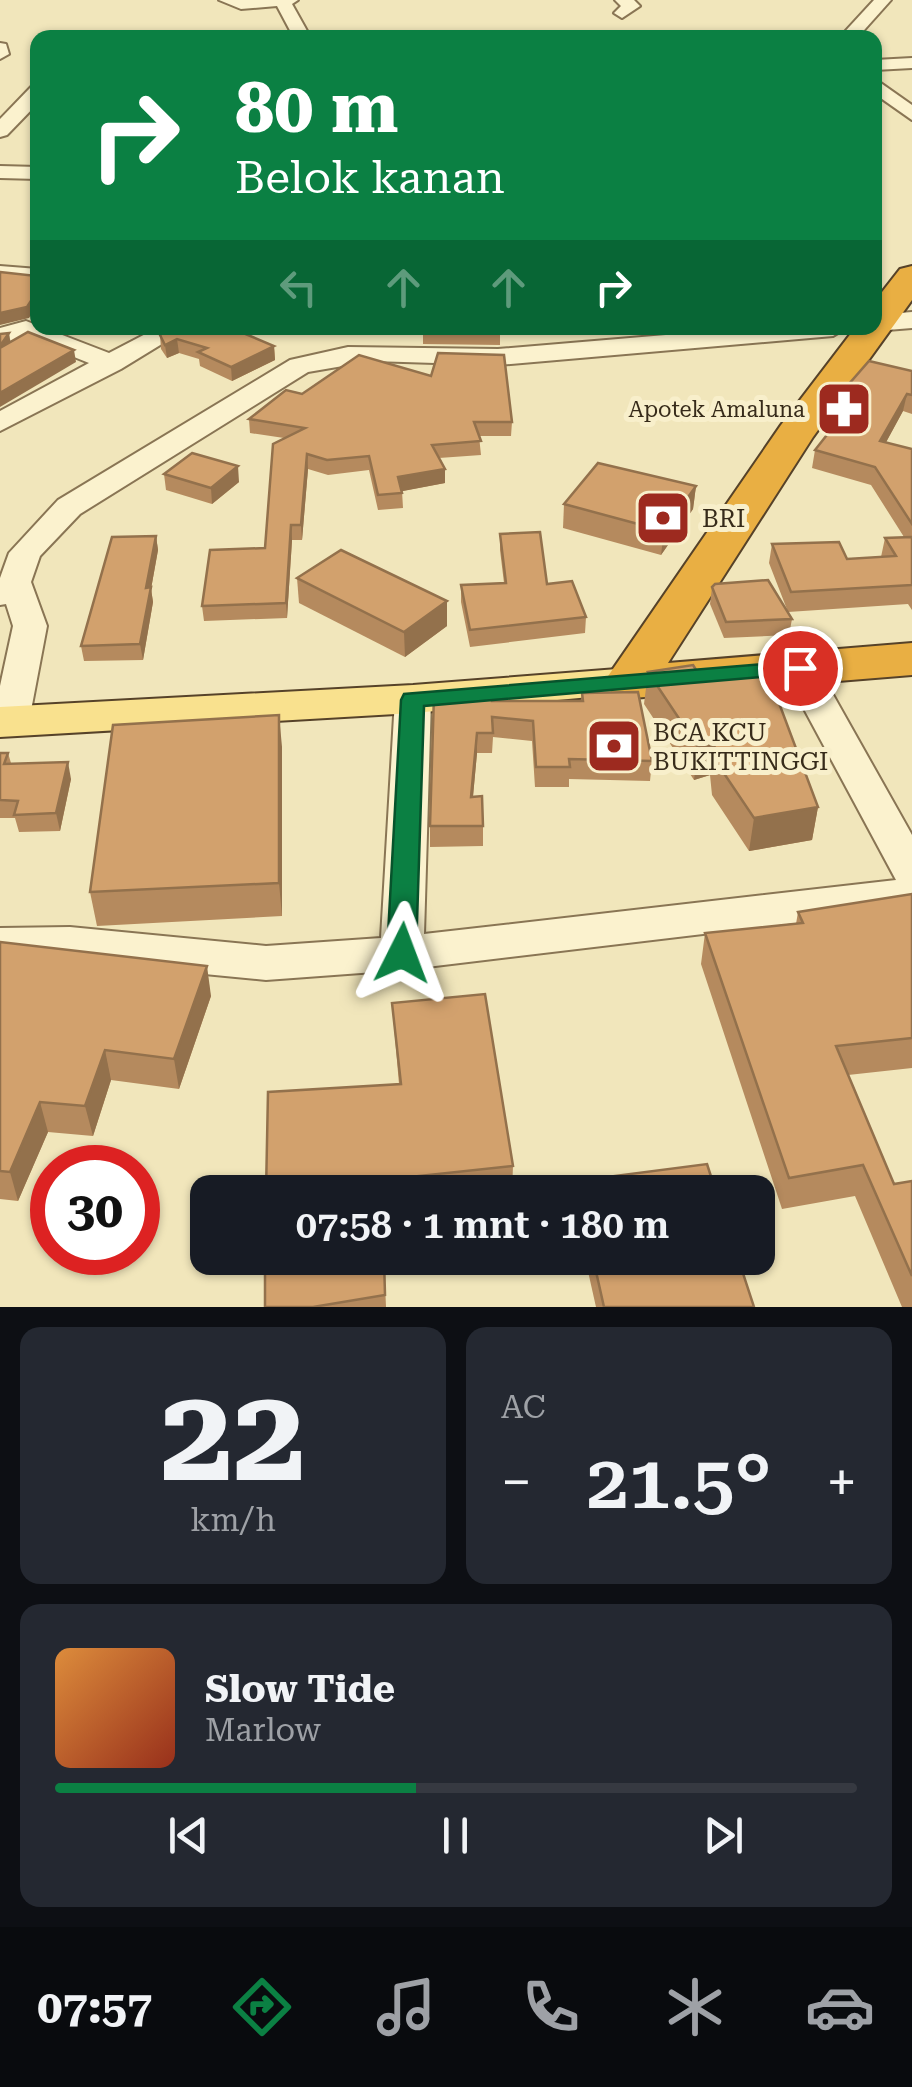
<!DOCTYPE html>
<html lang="id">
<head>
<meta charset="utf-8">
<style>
	:root { --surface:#171b24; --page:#242831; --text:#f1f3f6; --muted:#9ea1a6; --line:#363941; --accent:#0b8043 }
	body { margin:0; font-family:"Roboto Serif",serif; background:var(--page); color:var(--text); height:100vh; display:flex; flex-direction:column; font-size:38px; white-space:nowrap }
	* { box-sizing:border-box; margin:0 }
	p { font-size:32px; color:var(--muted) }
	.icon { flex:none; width:55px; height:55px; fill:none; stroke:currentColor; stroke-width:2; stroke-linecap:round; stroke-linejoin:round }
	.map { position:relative; height:1307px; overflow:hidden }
	.panel { display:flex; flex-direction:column; gap:20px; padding:20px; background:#0d0f14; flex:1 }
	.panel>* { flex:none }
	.guide { position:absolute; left:30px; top:30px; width:852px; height:305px; border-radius:20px; box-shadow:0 2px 8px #0004; background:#0b8043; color:#fff; overflow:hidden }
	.speed { position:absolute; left:30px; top:1145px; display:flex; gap:20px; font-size:50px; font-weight:700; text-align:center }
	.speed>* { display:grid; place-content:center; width:130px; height:130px; border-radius:50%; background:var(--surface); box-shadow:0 2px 8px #0004; line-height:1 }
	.speed .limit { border:15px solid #d22; background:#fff; color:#111 }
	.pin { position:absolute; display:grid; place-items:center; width:85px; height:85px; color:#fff; margin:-42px; border:5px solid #fff; border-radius:50%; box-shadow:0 2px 10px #0007 }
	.me { position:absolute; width:110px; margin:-55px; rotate:3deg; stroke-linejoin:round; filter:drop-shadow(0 0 8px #0008) }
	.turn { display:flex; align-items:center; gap:35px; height:210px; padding:0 40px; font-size:45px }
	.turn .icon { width:130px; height:130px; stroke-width:2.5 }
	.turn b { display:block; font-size:70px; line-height:85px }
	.lanes { display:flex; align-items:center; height:95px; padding:0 40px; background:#0003; justify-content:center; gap:50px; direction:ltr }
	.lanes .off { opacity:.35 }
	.big { font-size:75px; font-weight:600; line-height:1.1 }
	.panel .widget { flex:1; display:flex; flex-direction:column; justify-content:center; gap:15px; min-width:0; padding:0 35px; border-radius:20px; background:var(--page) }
	.panel .dial { align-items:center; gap:0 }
	.dial b { font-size:130px; line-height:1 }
	.song { display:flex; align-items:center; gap:30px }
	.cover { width:120px; height:120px; border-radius:15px; background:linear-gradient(135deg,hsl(30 70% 55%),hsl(10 70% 35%)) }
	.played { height:10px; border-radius:5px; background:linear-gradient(90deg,var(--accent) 45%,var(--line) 45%) }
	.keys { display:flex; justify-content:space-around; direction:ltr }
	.heat { display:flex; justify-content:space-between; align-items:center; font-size:55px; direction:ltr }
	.panel .tiles { flex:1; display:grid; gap:20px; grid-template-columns:1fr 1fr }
	.widget:last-child { grid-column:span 2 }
	.trip { position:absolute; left:190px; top:1175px; width:585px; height:100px; border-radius:20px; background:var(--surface); box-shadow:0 2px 8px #0004; font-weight:600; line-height:100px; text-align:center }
	.menu { display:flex; height:160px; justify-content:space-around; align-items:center; background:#090b0e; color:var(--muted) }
	.menu .icon { width:70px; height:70px }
	.menu .on { color:var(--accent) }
	.menu b { font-size:45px; color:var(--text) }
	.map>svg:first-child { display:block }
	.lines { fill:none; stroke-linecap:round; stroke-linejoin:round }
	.minor-casing { stroke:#897554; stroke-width:4 }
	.major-casing { stroke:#564229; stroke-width:4 }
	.highway-casing { stroke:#564229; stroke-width:4 }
	.minor { fill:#fbf2ce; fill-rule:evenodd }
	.major { fill:#f9e18e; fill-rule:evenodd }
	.highway { fill:#e9af43; fill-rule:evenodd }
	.wall { fill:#b58a5e }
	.shaded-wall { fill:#93714c }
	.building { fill:#d2a16d; stroke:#93714c; stroke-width:2.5 }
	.route { fill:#0b8043; stroke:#07532c; stroke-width:2.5 }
	.labels { text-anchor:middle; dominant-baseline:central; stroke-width:10; stroke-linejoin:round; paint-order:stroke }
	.far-poi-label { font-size:22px; fill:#372b1a; stroke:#f8efcb; text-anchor:end }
	.poi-label { font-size:25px; fill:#372b1a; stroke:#f8efcb; text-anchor:start }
</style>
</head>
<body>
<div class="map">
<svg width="912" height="1307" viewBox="0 0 912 1307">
	<rect width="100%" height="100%" fill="#f1e6bb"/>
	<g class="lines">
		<g class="minor-casing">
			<g id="minor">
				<path d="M219,0H298L292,4L311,38H294L277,6L241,9Z"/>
				<path d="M615,0H634L640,6L622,18L614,13L621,6Z"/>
				<path d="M874,0H891L857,38H839Z"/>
				<path d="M0,43L6,44L9,54L0,59Z"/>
				<path d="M912,58V68L875,70V60Z"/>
				<path d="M875,79L912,105V120L875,94Z"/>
				<path d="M38,85V103L7,135L0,137V119L31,87Z"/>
				<path d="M0,166L38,167V179L0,178Z"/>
				<path d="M0,266L38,269V283L0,280Z"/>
				<path d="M912,312V328L875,331L865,328H875V315Z"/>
				<path d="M26,321L109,353L157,328H188L121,369L0,431V411L89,363L24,337L0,344V328Z"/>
				<path d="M749,328H846L833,336L498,365L372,361L308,372L80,514L40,556L31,582L47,626L29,721L24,729L11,733L0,730V686L13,626L6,604L0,605V578L9,553L58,500L290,360L348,347L498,349Z"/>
				<path d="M800,657L813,660L818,668L912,835V909L402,970L266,980L70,961L0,962V928L70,927L266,946L381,938L395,699L400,691L413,687L426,691L431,699L424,934L896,880L782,668L787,660Z"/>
			</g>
		</g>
		<g class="major-casing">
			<path id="major" d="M630,668L645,672L652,682L645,692L413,713L0,737V707L413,685Z"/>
		</g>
		<g class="highway-casing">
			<path id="highway" d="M912,266V300L813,437L668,663L912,643V675L633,698L612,693L604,682L781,425L855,328H875V301L900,269Z"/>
		</g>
		<use href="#minor" class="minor"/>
		<use href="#major" class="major"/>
		<use href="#highway" class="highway"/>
	</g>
	<g class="wall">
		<path d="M500,328V345L423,344V330Z"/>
		<path d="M160,335L274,346L275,360L232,381L200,366L199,359L179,353L167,358L161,349Z"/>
		<path d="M912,371V414L903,411L886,442L912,449V610L908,604L788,612L769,563L772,544L847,559L881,557L885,538L904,537L871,485L812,468L815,450L833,428L825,426L828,408Z"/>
		<path d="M302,394L512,422L511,436H479L481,455L439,458L445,483L402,491L403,508L378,510L369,470L328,475L308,469L302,540H292L287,618L204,621L202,606L265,548L284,438L250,433L249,419Z"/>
		<path d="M164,474L239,482L212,504L166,490Z"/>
		<path d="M696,486L693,509L661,555L563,528L564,504Z"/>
		<path d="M500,534L547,584L586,617L585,633L470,647L461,602V585L504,583L500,550Z"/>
		<path d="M156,536L158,550L151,589L153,602L143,660L84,661L81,646Z"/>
		<path d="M297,578L447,626L405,657L299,603Z"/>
		<path d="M712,587L792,619L789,635L724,638L710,604Z"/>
		<path d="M648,672L703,681L818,807L812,840L749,851L712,795L710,775L694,780L644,704Z"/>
		<path d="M582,693L652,761L650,781L569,779V787H535L532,741L493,737L492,753H477L473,797L483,826V846L430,847V826L492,701H581Z"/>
		<path d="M282,747V916L97,926L90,892Z"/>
		<path d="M0,753H8L11,763L71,779L60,831L19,832L15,818H0Z"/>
		<path d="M912,894V1068L848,1075L894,1184L912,1181V1307H902L855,1196L782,1209L701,964L705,933L796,924L798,912Z"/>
		<path d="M0,942L211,996L179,1089L111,1080L93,1136L48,1132L18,1201L0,1199Z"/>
		<path d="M392,1003L513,1166L512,1192H266L399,1084Z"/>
		<path d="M384,1258L386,1307H265Z"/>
		<path d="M585,1258H738L754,1307H596Z"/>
	</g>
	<g class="shaded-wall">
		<path d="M880,272L877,293L875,296V282Z"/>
		<path d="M38,290V305L29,318L0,325V313Z"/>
		<path d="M9,333L11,345L0,357V346Z"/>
		<path d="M177,339L179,353L167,358L165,345Z"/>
		<path d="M274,346L275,360L232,381L231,367Z"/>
		<path d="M74,350L76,362L0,407V393Z"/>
		<path d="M907,394L903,411L877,459L880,441Z"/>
		<path d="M307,454L308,469L302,540L301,525Z"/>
		<path d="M238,466L239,482L212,504L211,488Z"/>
		<path d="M445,469V483L398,492V477Z"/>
		<path d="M696,486L693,509L661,555L664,531Z"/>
		<path d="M291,525L292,540L287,618L286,603Z"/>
		<path d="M156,536L158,550L151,589L153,602L143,660L140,644L146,588Z"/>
		<path d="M447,601V626L405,657L404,632Z"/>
		<path d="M279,715L282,747V916L279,883Z"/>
		<path d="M477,733V753L471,817V797Z"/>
		<path d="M714,743L710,775L694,780L698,747Z"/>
		<path d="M68,762L71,779L60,831L56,813Z"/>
		<path d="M818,807L812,840L749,851L754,818Z"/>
		<path d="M207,966L211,996L179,1089L174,1059Z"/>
		<path d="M105,1050L111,1080L93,1136L85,1106Z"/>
		<path d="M40,1102L48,1132L18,1201L10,1172Z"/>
	</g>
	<g class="building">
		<path d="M875,250H876L880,272L875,282Z"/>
		<path d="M0,272L36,276L38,274V290L27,307L0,313Z"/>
		<path d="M171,328H231L274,346L231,367L198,352L207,348L177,339L165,345L160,335Z"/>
		<path d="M424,328H500L501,331L423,330Z"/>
		<path d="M28,332L74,350L0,393V348Z"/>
		<path d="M9,333L0,346V334Z"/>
		<path d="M438,353L504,355L512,422H474L481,441L432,445L445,469L398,477L402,493L378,495L369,456L327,460L307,454L301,525H291L286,603L202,606L210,550L265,548L273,444L305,428L249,419L286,390L302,394L359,355L431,376Z"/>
		<path d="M869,361L912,371V395L907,394L880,441L912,449V524L875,467L815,450L845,412L828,408Z"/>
		<path d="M192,453L238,466L211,488L164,474Z"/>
		<path d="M598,463L696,486L664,531L564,504Z"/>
		<path d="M540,532L547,584L572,581L586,617L470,630L461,585L506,583L500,534Z"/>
		<path d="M156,536L146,588L151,587L140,644L81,646L112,537Z"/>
		<path d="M912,537V585L791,592L772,544L839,542L847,559L896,556L885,538Z"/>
		<path d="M341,550L447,601L404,632L297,578Z"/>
		<path d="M768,580L792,619L726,622L712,587L715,584Z"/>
		<path d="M693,665L703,681L767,671L818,807L754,818L717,763L714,743L698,747L648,672Z"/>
		<path d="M638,692L652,761L569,759L570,767H536L533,721L492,717L493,733H477L471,797L482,796L483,826H430L434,695H492V701H583L582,693Z"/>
		<path d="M279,715V883L90,892L113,725Z"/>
		<path d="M0,753H8L4,764L68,762L56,813L14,815L18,801L0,800Z"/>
		<path d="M912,894V1038L836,1046L894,1184L912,1181V1276L863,1165L789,1178L705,933L803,923L798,912Z"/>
		<path d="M0,942L207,966L174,1059L105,1050L85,1106L40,1102L10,1172L0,1171Z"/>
		<path d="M485,994L513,1166L381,1180L382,1192H266L268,1092L401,1084L392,1003Z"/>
		<path d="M707,1164L716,1192H579L576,1181Z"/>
		<path d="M265,1258H384L385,1295L313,1307H265Z"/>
		<path d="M593,1258H738L754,1307H604Z"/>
	</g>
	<path class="route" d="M800,661L808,663L811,668L808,673L424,706L416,953L412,961L402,964L391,961L387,953L401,700L404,694Z"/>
	<defs>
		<g id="pharmacy-square" transform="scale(2.875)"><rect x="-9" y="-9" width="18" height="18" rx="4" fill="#9d2a1f" stroke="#f8efcb"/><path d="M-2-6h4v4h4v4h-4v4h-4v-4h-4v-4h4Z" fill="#fff"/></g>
		<g id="bank-square" transform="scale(2.875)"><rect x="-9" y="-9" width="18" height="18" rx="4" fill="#9d2a1f" stroke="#f8efcb"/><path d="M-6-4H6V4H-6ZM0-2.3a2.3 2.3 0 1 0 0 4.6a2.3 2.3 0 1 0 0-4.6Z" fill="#fff"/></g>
	</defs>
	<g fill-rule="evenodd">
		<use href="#pharmacy-square" x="844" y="409"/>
		<use href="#bank-square" x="663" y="518"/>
		<use href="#bank-square" x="614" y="746"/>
	</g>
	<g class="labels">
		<g class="far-poi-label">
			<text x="805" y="409">Apotek Amaluna</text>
		</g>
		<g class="poi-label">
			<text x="702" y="518">BRI</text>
			<text x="653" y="732">BCA KCU<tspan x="653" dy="29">BUKITTINGGI</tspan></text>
		</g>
	</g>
</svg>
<div class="speed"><div class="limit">30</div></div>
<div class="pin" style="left:800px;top:668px;background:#d93025"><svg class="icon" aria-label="arrive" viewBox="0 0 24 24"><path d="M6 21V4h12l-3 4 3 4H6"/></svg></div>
<svg class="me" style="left:402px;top:953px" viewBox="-20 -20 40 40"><path d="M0-17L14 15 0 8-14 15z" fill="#0b8043" stroke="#fff" stroke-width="4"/></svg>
<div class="trip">07:58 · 1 mnt · 180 m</div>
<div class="guide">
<div class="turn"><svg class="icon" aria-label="right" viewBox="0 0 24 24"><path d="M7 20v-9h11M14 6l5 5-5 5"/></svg><div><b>80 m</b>Belok kanan</div></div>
<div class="lanes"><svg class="icon off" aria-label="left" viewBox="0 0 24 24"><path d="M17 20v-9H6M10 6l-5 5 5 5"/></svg><svg class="icon off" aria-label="ahead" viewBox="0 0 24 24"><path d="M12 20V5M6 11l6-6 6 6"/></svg><svg class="icon off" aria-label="ahead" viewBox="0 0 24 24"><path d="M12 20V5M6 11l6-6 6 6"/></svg><svg class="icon" aria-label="right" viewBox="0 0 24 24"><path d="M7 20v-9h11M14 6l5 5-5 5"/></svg></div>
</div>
</div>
<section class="panel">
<div class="tiles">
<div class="widget dial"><b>22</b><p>km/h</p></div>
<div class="widget"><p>AC</p>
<div class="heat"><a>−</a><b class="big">21.5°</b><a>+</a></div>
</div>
<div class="widget">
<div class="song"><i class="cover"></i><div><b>Slow Tide</b><p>Marlow</p></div></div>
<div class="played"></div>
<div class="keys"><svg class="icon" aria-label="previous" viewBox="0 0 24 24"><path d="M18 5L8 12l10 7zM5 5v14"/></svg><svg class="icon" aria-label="pause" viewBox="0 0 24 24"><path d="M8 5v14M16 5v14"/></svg><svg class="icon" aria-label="next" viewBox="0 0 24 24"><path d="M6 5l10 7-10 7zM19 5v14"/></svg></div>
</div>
</div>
</section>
<nav class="menu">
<b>07:57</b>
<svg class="icon on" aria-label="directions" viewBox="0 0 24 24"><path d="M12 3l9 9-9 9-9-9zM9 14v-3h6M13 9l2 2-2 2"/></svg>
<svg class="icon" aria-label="music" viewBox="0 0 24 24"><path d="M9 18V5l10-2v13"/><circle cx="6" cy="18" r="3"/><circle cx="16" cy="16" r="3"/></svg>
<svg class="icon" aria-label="phone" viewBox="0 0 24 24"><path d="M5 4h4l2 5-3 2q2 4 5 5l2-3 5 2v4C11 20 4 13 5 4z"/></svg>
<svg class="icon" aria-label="climate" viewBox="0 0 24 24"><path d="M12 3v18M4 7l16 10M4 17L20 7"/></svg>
<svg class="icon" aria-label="car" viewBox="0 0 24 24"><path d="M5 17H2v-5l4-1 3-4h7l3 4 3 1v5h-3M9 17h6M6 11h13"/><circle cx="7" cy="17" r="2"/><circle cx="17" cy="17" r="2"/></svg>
</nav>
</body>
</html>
